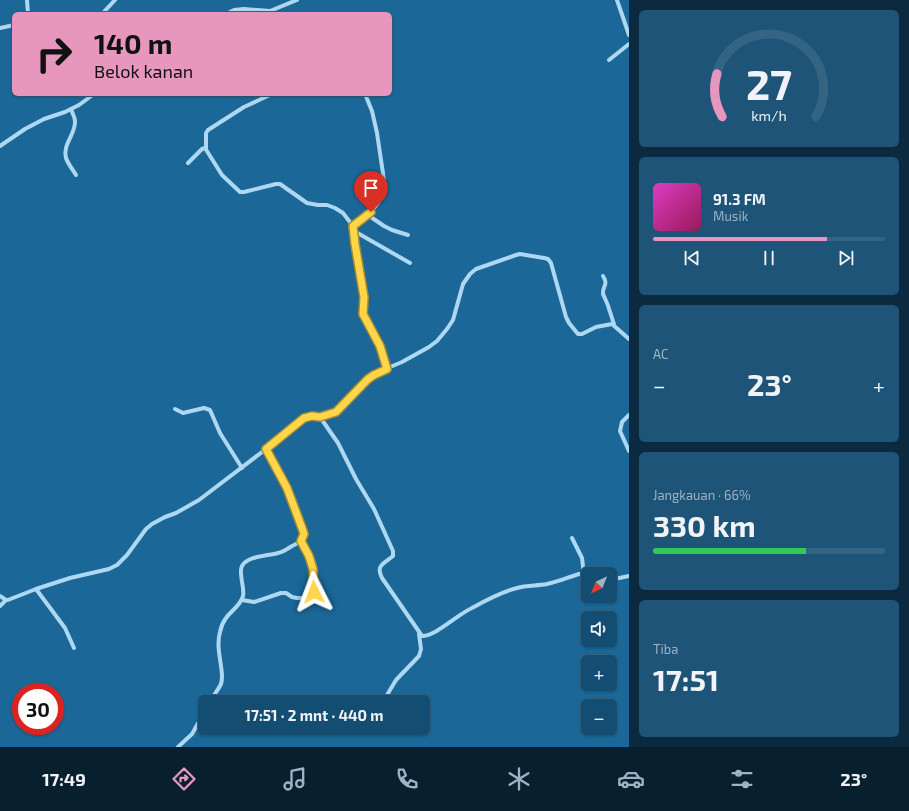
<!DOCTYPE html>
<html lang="id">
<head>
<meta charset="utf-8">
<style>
	:root { --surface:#144d72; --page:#1d5477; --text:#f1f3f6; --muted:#9db4c4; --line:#336484; --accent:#e797bd }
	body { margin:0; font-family:"Exo 2",sans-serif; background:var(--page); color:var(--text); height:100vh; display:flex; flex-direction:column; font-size:15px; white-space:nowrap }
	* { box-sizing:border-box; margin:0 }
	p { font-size:13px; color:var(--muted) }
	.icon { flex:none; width:22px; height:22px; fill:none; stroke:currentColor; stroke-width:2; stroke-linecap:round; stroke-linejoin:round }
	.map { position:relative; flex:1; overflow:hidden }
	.details { display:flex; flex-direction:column; gap:10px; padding:10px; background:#0b2a3f; width:280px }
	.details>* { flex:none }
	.top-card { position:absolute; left:12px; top:12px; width:380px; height:84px; border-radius:6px; box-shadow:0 1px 3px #0004,0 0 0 1px var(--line); background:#e797bd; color:#111; overflow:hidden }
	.needle { width:26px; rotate:223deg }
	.controls { position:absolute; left:581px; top:567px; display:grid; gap:8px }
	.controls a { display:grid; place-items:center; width:36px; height:36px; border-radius:6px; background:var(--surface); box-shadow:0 1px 3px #0004,0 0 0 1px var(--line); font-size:20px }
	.speed { position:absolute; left:12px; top:683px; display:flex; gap:8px; font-size:20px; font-weight:700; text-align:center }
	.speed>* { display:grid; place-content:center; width:52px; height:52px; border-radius:50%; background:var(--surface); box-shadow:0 1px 3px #0004,0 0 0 1px var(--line); line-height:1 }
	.speed .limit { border:6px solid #d22; background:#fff; color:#111 }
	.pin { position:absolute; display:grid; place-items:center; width:34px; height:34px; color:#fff; margin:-41px -17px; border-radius:50% 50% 50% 0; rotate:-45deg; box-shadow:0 0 4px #0007 }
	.pin .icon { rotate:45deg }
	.me { position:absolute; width:44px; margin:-22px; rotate:357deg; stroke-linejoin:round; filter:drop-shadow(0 0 3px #0008) }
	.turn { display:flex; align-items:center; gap:14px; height:84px; padding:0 16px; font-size:18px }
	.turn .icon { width:52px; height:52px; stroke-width:2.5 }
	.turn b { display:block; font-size:28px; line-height:34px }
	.big { font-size:30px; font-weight:700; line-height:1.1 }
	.details .widget { flex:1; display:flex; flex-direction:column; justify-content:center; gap:6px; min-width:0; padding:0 14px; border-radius:6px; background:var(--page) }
	.details .dial { align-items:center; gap:0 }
	.dial svg { height:104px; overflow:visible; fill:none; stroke:var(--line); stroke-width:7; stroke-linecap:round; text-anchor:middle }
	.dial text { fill:var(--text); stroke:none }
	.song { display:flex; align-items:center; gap:12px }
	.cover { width:48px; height:48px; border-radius:6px; background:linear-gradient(135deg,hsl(310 70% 55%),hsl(330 70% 35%)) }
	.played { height:4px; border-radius:2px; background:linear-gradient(90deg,var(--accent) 75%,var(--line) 75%) }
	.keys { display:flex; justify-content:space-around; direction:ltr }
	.heat { display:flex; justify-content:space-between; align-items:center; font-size:22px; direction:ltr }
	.charge { height:6px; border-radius:3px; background:linear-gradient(90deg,#34c759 66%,var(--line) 0) }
	.trip { position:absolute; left:198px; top:695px; width:232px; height:40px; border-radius:6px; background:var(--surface); box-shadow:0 1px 3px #0004,0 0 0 1px var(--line); font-weight:700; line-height:40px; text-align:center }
	.tab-bar { display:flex; height:64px; justify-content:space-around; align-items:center; background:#081f2e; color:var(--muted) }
	.tab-bar .icon { width:28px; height:28px }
	.tab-bar .current { color:var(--accent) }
	.tab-bar b { font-size:18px; color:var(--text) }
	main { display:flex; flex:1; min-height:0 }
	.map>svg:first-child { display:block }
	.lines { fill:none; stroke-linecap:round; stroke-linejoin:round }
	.minor { stroke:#aed8f1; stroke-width:4 }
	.route-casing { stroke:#a68a30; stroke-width:10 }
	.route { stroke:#ffd54a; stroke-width:7 }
</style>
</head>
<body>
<main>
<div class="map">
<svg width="629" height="747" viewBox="0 0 629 747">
	<rect width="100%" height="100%" fill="#1a6798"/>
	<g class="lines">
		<g class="minor">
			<path d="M27,0L28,14"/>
			<path d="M617,0L629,35"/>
			<path d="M102,14L115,0"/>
			<path d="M226,14L234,10L244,9L270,11L297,0"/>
			<path d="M0,28L14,25"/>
			<path d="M609,60L629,44"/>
			<path d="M71,109C72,113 75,117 75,121C76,134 62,145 66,158C68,164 73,170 76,175"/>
			<path d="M0,146L25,129L44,119L65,112L79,105L94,94"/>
			<path d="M206,149V133L208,130L244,107L272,94"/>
			<path d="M188,163L202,149L205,148L222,175L240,192H244L276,184H280L307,203L318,205H327L335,208L343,213L353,226L364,297L363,314L380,346L387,369"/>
			<path d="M368,215L384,226L392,230L408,235"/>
			<path d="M353,226C370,212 384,205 384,180L377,133L372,111L365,94"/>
			<path d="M354,231L410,263"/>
			<path d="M603,276C609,285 602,286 603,294C605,299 608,304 609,309C611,314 612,319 614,324"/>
			<path d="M175,409L183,413L204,408L210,410L220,433L242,468"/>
			<path d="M629,415L622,422L620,431L629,451"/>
			<path d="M320,417L338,443L356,479L374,509L393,551V556C385,563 375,565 382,578L422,636C436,636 458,614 472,608C486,600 501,592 517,588C527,585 537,586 547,584C558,582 569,577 579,574L584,575L588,578"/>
			<path d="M572,538L582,558L584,575"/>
			<path d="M610,580L629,576"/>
			<path d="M36,589L65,628L74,648"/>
			<path d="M0,596L6,600H8L36,589L70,578L109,569L117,565L127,555L146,529L152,524L165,517L176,513L199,500L266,449L304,418L312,416L320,417L336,412L368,379L383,370L402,362L429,347L437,341L447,329L453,320L463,284L470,274L476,269L516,255L520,254L544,258L548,259L551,263L566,317L569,323L578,334H582L596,327L612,324L629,339"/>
			<path d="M242,600L254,602L281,593H286L292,597L297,598H306L311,596L314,592L313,569L309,556L301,541"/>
			<path d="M0,606L6,600"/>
			<path d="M354,700L368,702"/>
			<path d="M210,702C213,696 218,690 221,684C222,681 222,678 222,675C221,660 216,646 220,632C221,627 223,622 226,618C231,611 241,605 243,596C245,587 238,573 242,566C247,556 268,556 278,553C283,552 287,549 292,546C301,542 305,538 302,528L287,488L266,449"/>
			<path d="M381,702L384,700L396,680L419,656L421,649L419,634"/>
			<path d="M178,747L192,734L205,711"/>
		</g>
	</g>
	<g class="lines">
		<g class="route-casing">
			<path id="route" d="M314,592L313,569L309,556L301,541L304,534L302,528L287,488L266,449L304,418L312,416L320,417L336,412L368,379L374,375L387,369L380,346L363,314L364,297L355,244L353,226L371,212"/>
		</g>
		<use href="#route" class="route"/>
	</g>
</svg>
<div class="controls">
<a><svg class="needle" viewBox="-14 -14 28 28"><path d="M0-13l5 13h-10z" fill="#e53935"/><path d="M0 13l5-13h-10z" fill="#9db4c4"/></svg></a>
<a><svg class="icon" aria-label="sound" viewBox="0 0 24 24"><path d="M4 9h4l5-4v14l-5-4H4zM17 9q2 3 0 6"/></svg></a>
<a>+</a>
<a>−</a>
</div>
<div class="speed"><div class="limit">30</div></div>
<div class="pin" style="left:371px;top:212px;background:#d93025"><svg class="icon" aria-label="arrive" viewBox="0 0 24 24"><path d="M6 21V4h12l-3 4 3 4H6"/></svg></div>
<svg class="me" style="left:314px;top:592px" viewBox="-20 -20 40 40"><path d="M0-17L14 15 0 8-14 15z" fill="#ffd54a" stroke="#fff" stroke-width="4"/></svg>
<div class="trip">17:51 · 2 mnt · 440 m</div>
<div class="top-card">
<div class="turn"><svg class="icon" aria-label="right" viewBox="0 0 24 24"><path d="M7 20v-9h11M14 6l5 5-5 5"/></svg><div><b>140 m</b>Belok kanan</div></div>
</div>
</div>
<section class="details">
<div class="widget dial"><svg viewBox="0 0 100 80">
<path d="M14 69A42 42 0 1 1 86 69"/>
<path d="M14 69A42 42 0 0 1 10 36" stroke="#e797bd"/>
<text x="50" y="56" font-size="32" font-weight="700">27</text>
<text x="50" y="72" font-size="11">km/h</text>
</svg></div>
<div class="widget">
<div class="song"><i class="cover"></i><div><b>91.3 FM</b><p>Musik</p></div></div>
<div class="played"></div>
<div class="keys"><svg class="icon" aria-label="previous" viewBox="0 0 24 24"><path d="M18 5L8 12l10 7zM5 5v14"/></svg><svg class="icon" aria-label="pause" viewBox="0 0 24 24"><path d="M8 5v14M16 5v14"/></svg><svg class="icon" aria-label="next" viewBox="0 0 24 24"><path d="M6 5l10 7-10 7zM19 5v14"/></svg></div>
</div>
<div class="widget"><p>AC</p>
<div class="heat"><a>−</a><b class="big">23°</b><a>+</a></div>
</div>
<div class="widget"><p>Jangkauan · 66%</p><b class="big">330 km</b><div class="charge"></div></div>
<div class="widget"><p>Tiba</p><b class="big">17:51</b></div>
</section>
</main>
<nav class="tab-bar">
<b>17:49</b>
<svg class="icon current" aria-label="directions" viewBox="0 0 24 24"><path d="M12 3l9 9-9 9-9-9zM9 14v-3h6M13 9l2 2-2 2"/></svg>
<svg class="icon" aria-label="music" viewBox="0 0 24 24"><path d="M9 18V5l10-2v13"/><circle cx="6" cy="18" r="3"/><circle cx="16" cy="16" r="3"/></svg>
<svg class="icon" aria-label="phone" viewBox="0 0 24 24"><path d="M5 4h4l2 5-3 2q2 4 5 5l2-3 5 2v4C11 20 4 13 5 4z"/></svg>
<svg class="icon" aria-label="climate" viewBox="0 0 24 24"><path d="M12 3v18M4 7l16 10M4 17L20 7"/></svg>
<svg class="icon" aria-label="car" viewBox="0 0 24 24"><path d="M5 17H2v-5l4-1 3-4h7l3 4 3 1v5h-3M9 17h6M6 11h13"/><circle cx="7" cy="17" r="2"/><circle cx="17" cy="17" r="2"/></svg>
<svg class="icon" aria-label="filters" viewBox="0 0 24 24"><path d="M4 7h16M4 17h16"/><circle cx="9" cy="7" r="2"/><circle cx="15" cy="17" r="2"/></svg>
<b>23°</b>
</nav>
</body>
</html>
